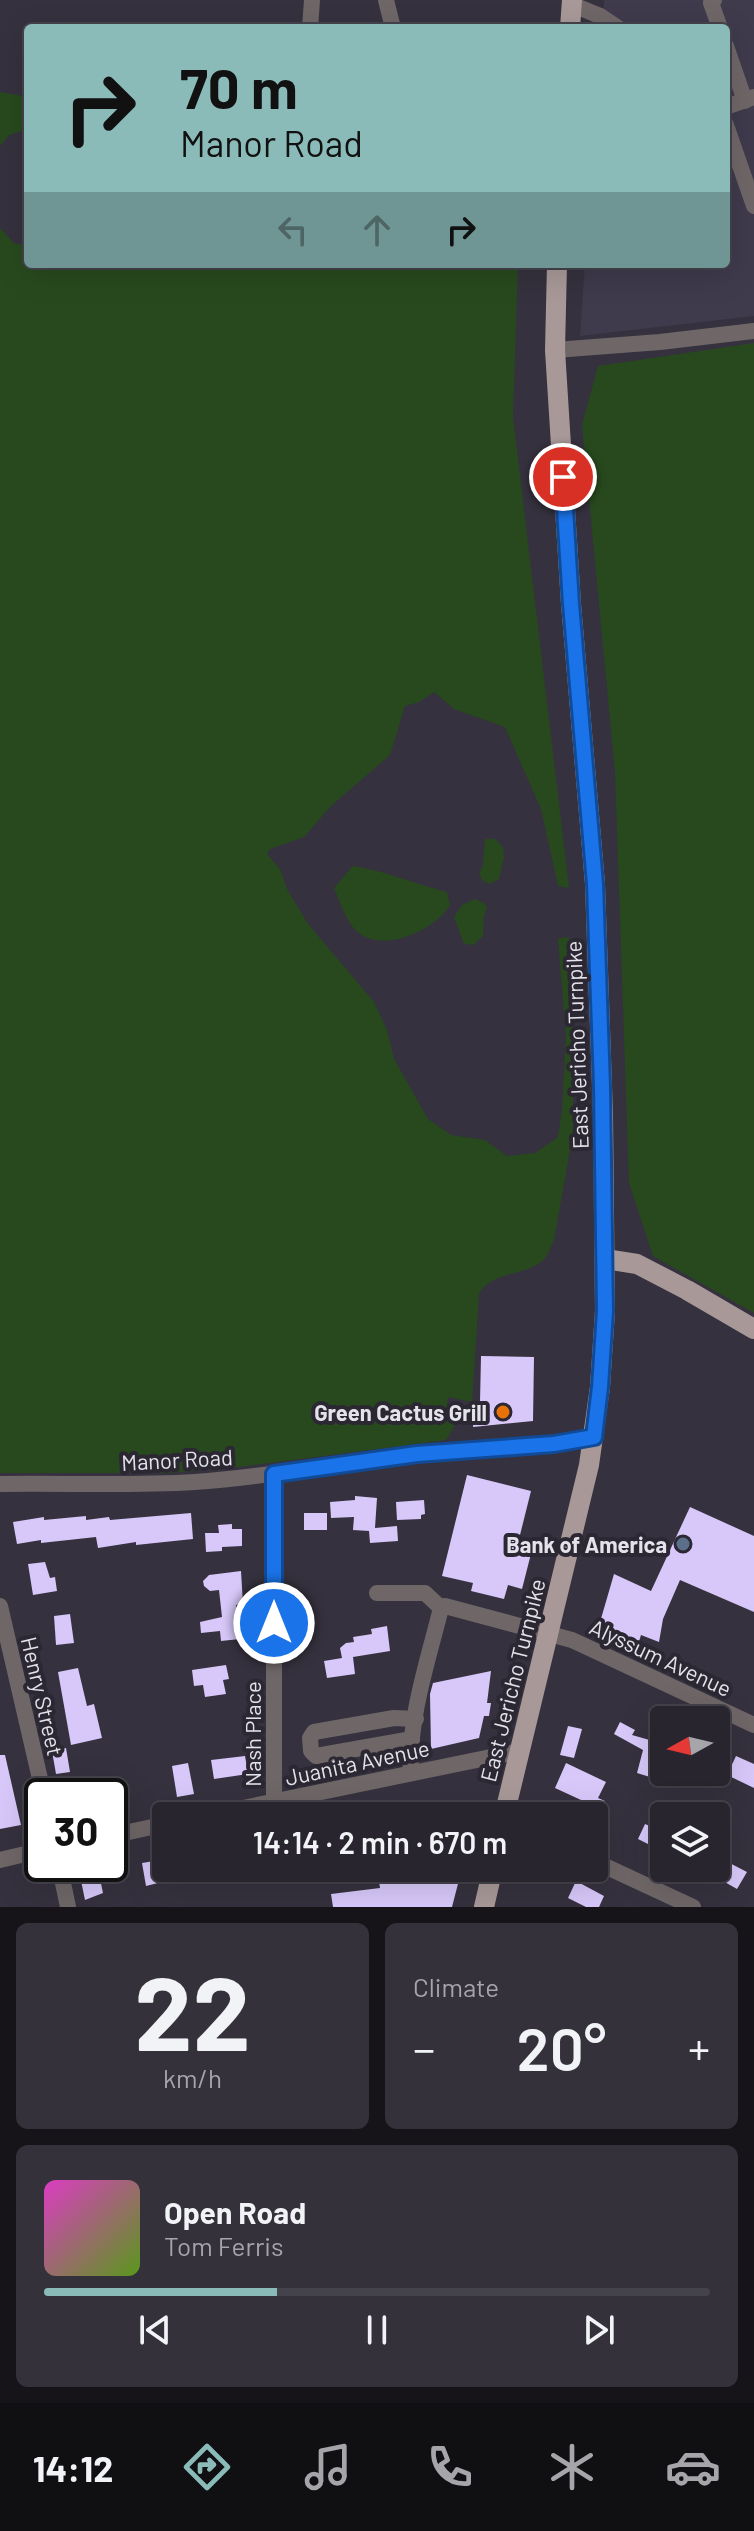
<!DOCTYPE html>
<html lang="en">
<head>
<meta charset="utf-8">
<style>
	:root { --surface:#28252e; --page:#34313a; --text:#f1f3f6; --muted:#a5a5aa; --line:#44424a; --accent:#8bbbb9 }
	body { margin:0; font-family:Barlow,sans-serif; background:var(--page); color:var(--text); height:100vh; display:flex; flex-direction:column; font-size:30px; white-space:nowrap }
	* { box-sizing:border-box; margin:0 }
	p { font-size:26px; color:var(--muted) }
	.icon { flex:none; width:44px; height:44px; fill:none; stroke:currentColor; stroke-width:2; stroke-linecap:round; stroke-linejoin:round }
	.map { position:relative; height:1907px; overflow:hidden }
	.side { display:flex; flex-direction:column; gap:16px; padding:16px; background:#161419; flex:1 }
	.side>* { flex:none }
	.top-card { position:absolute; left:24px; top:24px; width:706px; height:244px; border-radius:8px; box-shadow:0 8px 32px #0002,0 0 0 2px var(--line); background:#8bbbb9; color:#111; overflow:hidden }
	.needle { width:52px; rotate:262deg }
	.buttons { position:absolute; left:650px; top:1706px; display:grid; gap:16px }
	.buttons a { display:grid; place-items:center; width:80px; height:80px; border-radius:8px; background:var(--surface); box-shadow:0 8px 32px #0002,0 0 0 2px var(--line); font-size:40px }
	.speed { position:absolute; left:24px; top:1778px; display:flex; gap:16px; font-size:40px; font-weight:700; text-align:center }
	.speed>* { display:grid; place-content:center; width:104px; height:104px; border-radius:50%; background:var(--surface); box-shadow:0 8px 32px #0002,0 0 0 2px var(--line); line-height:1 }
	.speed .limit { border:4px solid #111; border-radius:12px; background:#fff; color:#111 }
	.pin { position:absolute; display:grid; place-items:center; width:68px; height:68px; color:#fff; margin:-34px; border:4px solid #fff; border-radius:50%; box-shadow:0 2px 8px #0007 }
	.me { position:absolute; width:88px; margin:-44px; rotate:0deg; stroke-linejoin:round; filter:drop-shadow(0 0 6px #0008) }
	.turn { display:flex; align-items:center; gap:28px; height:168px; padding:0 24px; font-size:36px }
	.turn .icon { width:104px; height:104px; stroke-width:2.5 }
	.turn b { display:block; font-size:56px; line-height:68px }
	.lanes { display:flex; align-items:center; height:76px; padding:0 24px; background:#0003; justify-content:center; gap:40px; direction:ltr }
	.lanes .off { opacity:.35 }
	.big { font-size:60px; font-weight:600; line-height:1.1 }
	.side .tile { flex:1; display:flex; flex-direction:column; justify-content:center; gap:12px; min-width:0; padding:0 28px; border-radius:12px; background:var(--page) }
	.side .dial { align-items:center; gap:0 }
	.dial b { font-size:104px; line-height:1 }
	.song { display:flex; align-items:center; gap:24px }
	.cover { width:96px; height:96px; border-radius:12px; background:linear-gradient(135deg,hsl(310 70% 55%),hsl(90 70% 35%)) }
	.played { height:8px; border-radius:4px; background:linear-gradient(90deg,var(--accent) 35%,var(--line) 35%) }
	.keys { display:flex; justify-content:space-around; direction:ltr }
	.heat { display:flex; justify-content:space-between; align-items:center; font-size:44px; direction:ltr }
	.side .tiles { flex:1; display:grid; gap:16px; grid-template-columns:1fr 1fr }
	.tile:last-child { grid-column:span 2 }
	.trip { position:absolute; left:152px; top:1802px; width:456px; height:80px; border-radius:8px; background:var(--surface); box-shadow:0 8px 32px #0002,0 0 0 2px var(--line); font-weight:600; line-height:80px; text-align:center }
	.dock { display:flex; height:128px; justify-content:space-around; align-items:center; background:#100f12; color:var(--muted) }
	.dock .icon { width:56px; height:56px }
	.dock .current { color:var(--accent) }
	.dock b { font-size:36px; color:var(--text) }
	.map>svg:first-child { display:block }
	.built { fill:#3f3a4c }
	.green { fill:#28491e }
	.building { fill:#d7c8f9 }
	.lines { fill:none; stroke-linecap:round; stroke-linejoin:round }
	.minor { stroke:#6f6767; stroke-width:16 }
	.major { stroke:#a89998; stroke-width:20 }
	.route-casing { stroke:#114b97; stroke-width:20 }
	.route { stroke:#1a73e8; stroke-width:14 }
	.food-dot { fill:#e8710a; stroke:#2b2733; stroke-width:3 }
	.service-dot { fill:#5c6f8a; stroke:#2b2733; stroke-width:3 }
	.labels { text-anchor:middle; dominant-baseline:central; stroke-width:8; stroke-linejoin:round; paint-order:stroke }
	.street-label { font-size:22px; fill:#e4e2ea; stroke:#2b2733 }
	.poi-label { font-size:22px; font-weight:bold; fill:#e4e2ea; stroke:#2b2733; text-anchor:end }
</style>
</head>
<body>
<div class="map">
<svg width="754" height="1907" viewBox="0 0 754 1907">
	<rect width="100%" height="100%" fill="#35313e"/>
	<path class="built" d="M604,0H754V316L580,336L585,264H726V28H602Z"/>
	<g class="green">
		<path d="M0,92L28,97V129L9,135L0,146Z"/>
		<path d="M0,228L15,244H28V264H518L513,417L569,888L558,886L541,809L505,727L454,709L434,692L419,702L405,706L390,755L331,806L304,837L270,849L267,854L280,869L287,889L308,924L374,1002L387,1030L394,1059L428,1119L451,1135L485,1140L507,1156L535,1153L558,1137L562,1111L566,1036L558,939L565,937L573,940V1133L554,1240C551,1246 549,1253 545,1258C527,1278 492,1269 479,1294L472,1402L448,1397L446,1412L454,1414V1427L446,1440L231,1468L167,1473H0Z"/>
		<path d="M754,343V1313L653,1256L629,1183L615,772L582,425L598,366Z"/>
		<path d="M485,839H495L503,847L504,857L499,879L490,884L482,880L479,873L483,866Z"/>
		<path d="M353,866C386,871 415,884 447,892L450,905C435,930 385,953 359,933C347,924 340,902 334,888Z"/>
		<path d="M475,899L484,903L487,908L484,916L483,936L473,945L464,944L454,917L462,905Z"/>
	</g>
	<g class="building">
		<path d="M481,1356L534,1357L533,1421L473,1427L475,1402H480Z"/>
		<path d="M467,1475L531,1491L519,1539L534,1542L522,1589L508,1585L504,1599L471,1591L473,1583L442,1576Z"/>
		<path d="M355,1496L377,1498L375,1528L397,1526L398,1541L370,1543L369,1531L353,1530L354,1517L331,1518L330,1502L355,1500Z"/>
		<path d="M424,1500L425,1514L421,1515V1519L397,1520L396,1502Z"/>
		<path d="M690,1507L754,1536V1612L680,1580L663,1619L659,1642L641,1635L637,1648L598,1629L614,1574L651,1591Z"/>
		<path d="M191,1513L193,1539L136,1545V1542L98,1548L96,1537L41,1543V1540L17,1544L13,1522L44,1517V1520L86,1516V1520L109,1517L110,1520Z"/>
		<rect x="304" y="1513" width="23" height="17"/>
		<path d="M232,1524V1529H242V1546L222,1547V1551L206,1552L205,1533H219L218,1525Z"/>
		<path d="M45,1562L50,1578L55,1577L57,1591L33,1595L28,1564Z"/>
		<path d="M241,1571L243,1604L236,1605L240,1639L221,1641L220,1631L201,1633L200,1622L222,1617L219,1590L210,1591L204,1586L203,1581L209,1575Z"/>
		<path d="M70,1614L74,1643L56,1645L54,1616Z"/>
		<path d="M387,1626L390,1651L353,1657L355,1674L327,1678L324,1661L342,1658L340,1648L346,1643L354,1642L353,1637L372,1634L371,1629Z"/>
		<path d="M226,1665L229,1679L223,1680L226,1694L205,1697L203,1685L194,1686L192,1670Z"/>
		<path d="M78,1668L87,1706L94,1704L102,1738L71,1745L58,1672Z"/>
		<path d="M491,1671L487,1703H491L489,1716H484L479,1738L431,1749L430,1694L433,1683Z"/>
		<path d="M620,1722L635,1730L632,1735L660,1743L650,1777L637,1773L643,1750L614,1734Z"/>
		<path d="M568,1726L582,1729L574,1758L560,1755Z"/>
		<path d="M66,1748L70,1772L56,1774L52,1751Z"/>
		<path d="M0,1755H5L21,1825L0,1829Z"/>
		<path d="M245,1756L248,1774L214,1779L211,1760Z"/>
		<path d="M736,1756L754,1764V1788L727,1775Z"/>
		<path d="M188,1763L194,1794L177,1797L172,1766Z"/>
		<path d="M566,1763L606,1782L598,1798L605,1801L597,1816H573L581,1800L555,1788Z"/>
		<path d="M645,1824L664,1832V1852L638,1839Z"/>
		<path d="M716,1856L747,1872L737,1889L700,1868H716Z"/>
		<path d="M166,1859V1868H168L170,1880L146,1886L142,1863Z"/>
		<path d="M95,1864L96,1869H98L103,1893L85,1900L79,1871H82L80,1866Z"/>
		<path d="M197,1868H225L224,1881L196,1880Z"/>
		<path d="M377,1868H447L444,1878L460,1876L452,1907H333L331,1894L380,1888Z"/>
		<path d="M576,1881L604,1896L599,1907H586L568,1898Z"/>
	</g>
	<g class="lines">
		<g class="minor">
			<path d="M386,0L393,28"/>
			<path d="M714,0L711,3L720,28"/>
			<path d="M571,4L600,16L618,28"/>
			<path d="M310,28L312,0"/>
			<path d="M726,46L745,101"/>
			<path d="M726,107L754,97"/>
			<path d="M726,125L754,206"/>
			<path d="M555,350L660,342L754,331"/>
			<path d="M0,1484C65,1483 130,1486 195,1482C270,1477 344,1462 418,1454C477,1448 536,1449 594,1437"/>
			<path d="M377,1593H425L441,1608"/>
			<path d="M0,1606L44,1796"/>
			<path d="M412,1739L316,1756L311,1751L310,1738L314,1732L394,1718L416,1719"/>
			<path d="M411,1773C408,1719 428,1661 441,1608L445,1606L572,1640L754,1725"/>
			<path d="M274,1801V1474"/>
			<path d="M204,1816L520,1751"/>
			<path d="M110,1836L166,1824"/>
			<path d="M0,1860L42,1850"/>
			<path d="M594,1861L693,1907"/>
			<path d="M59,1864L68,1907"/>
		</g>
		<g class="major">
			<path d="M570,28L572,0"/>
			<path d="M605,1259L637,1264L687,1290L754,1329"/>
			<path d="M504,1816L589,1465L600,1387L605,1311L603,1114L595,884L571,604L555,350L557,264"/>
			<path d="M484,1907L493,1868"/>
		</g>
	</g>
	<g class="lines">
		<g class="route-casing">
			<path id="route" d="M274,1623V1474L417,1454L554,1444L594,1437L600,1387L605,1311L602,1086L595,884L571,604L563,477"/>
		</g>
		<use href="#route" class="route"/>
	</g>
	<circle class="food-dot" cx="503" cy="1412" r="8"/>
	<circle class="service-dot" cx="683" cy="1544" r="8"/>
	<g class="labels">
		<g class="street-label">
			<text transform="translate(576 1045) rotate(-92)">East Jericho Turnpike</text>
			<text transform="translate(177 1459) rotate(-3)">Manor Road</text>
			<text transform="translate(661 1657) rotate(25)">Alyssum Avenue</text>
			<text transform="translate(512 1680) rotate(-76)">East Jericho Turnpike</text>
			<text transform="translate(43 1696) rotate(77)">Henry Street</text>
			<text transform="translate(252 1734) rotate(-90)">Nash Place</text>
			<text transform="translate(357 1762) rotate(-12)">Juanita Avenue</text>
		</g>
		<g class="poi-label">
			<text x="487" y="1412">Green Cactus Grill</text>
			<text x="667" y="1544">Bank of America</text>
		</g>
	</g>
</svg>
<div class="buttons">
<a><svg class="needle" viewBox="-14 -14 28 28"><path d="M0-13l5 13h-10z" fill="#e53935"/><path d="M0 13l5-13h-10z" fill="#a5a5aa"/></svg></a>
<a><svg class="icon" aria-label="layers" viewBox="0 0 24 24"><path d="M12 4l9 5-9 5-9-5zM3 14l9 5 9-5"/></svg></a>
</div>
<div class="speed"><div class="limit">30</div></div>
<div class="pin" style="left:563px;top:477px;background:#d93025"><svg class="icon" aria-label="arrive" viewBox="0 0 24 24"><path d="M6 21V4h12l-3 4 3 4H6"/></svg></div>
<svg class="me" style="left:274px;top:1623px" viewBox="-20 -20 40 40"><circle r="17" fill="#1a73e8" stroke="#fff" stroke-width="3"/><path d="M0-11L8 9 0 5-8 9z" fill="#fff"/></svg>
<div class="trip">14:14 · 2 min · 670 m</div>
<div class="top-card">
<div class="turn"><svg class="icon" aria-label="right" viewBox="0 0 24 24"><path d="M7 20v-9h11M14 6l5 5-5 5"/></svg><div><b>70 m</b>Manor Road</div></div>
<div class="lanes"><svg class="icon off" aria-label="left" viewBox="0 0 24 24"><path d="M17 20v-9H6M10 6l-5 5 5 5"/></svg><svg class="icon off" aria-label="ahead" viewBox="0 0 24 24"><path d="M12 20V5M6 11l6-6 6 6"/></svg><svg class="icon" aria-label="right" viewBox="0 0 24 24"><path d="M7 20v-9h11M14 6l5 5-5 5"/></svg></div>
</div>
</div>
<section class="side">
<div class="tiles">
<div class="tile dial"><b>22</b><p>km/h</p></div>
<div class="tile"><p>Climate</p>
<div class="heat"><a>−</a><b class="big">20°</b><a>+</a></div>
</div>
<div class="tile">
<div class="song"><i class="cover"></i><div><b>Open Road</b><p>Tom Ferris</p></div></div>
<div class="played"></div>
<div class="keys"><svg class="icon" aria-label="previous" viewBox="0 0 24 24"><path d="M18 5L8 12l10 7zM5 5v14"/></svg><svg class="icon" aria-label="pause" viewBox="0 0 24 24"><path d="M8 5v14M16 5v14"/></svg><svg class="icon" aria-label="next" viewBox="0 0 24 24"><path d="M6 5l10 7-10 7zM19 5v14"/></svg></div>
</div>
</div>
</section>
<nav class="dock">
<b>14:12</b>
<svg class="icon current" aria-label="directions" viewBox="0 0 24 24"><path d="M12 3l9 9-9 9-9-9zM9 14v-3h6M13 9l2 2-2 2"/></svg>
<svg class="icon" aria-label="music" viewBox="0 0 24 24"><path d="M9 18V5l10-2v13"/><circle cx="6" cy="18" r="3"/><circle cx="16" cy="16" r="3"/></svg>
<svg class="icon" aria-label="phone" viewBox="0 0 24 24"><path d="M5 4h4l2 5-3 2q2 4 5 5l2-3 5 2v4C11 20 4 13 5 4z"/></svg>
<svg class="icon" aria-label="climate" viewBox="0 0 24 24"><path d="M12 3v18M4 7l16 10M4 17L20 7"/></svg>
<svg class="icon" aria-label="car" viewBox="0 0 24 24"><path d="M5 17H2v-5l4-1 3-4h7l3 4 3 1v5h-3M9 17h6M6 11h13"/><circle cx="7" cy="17" r="2"/><circle cx="17" cy="17" r="2"/></svg>
</nav>
</body>
</html>
